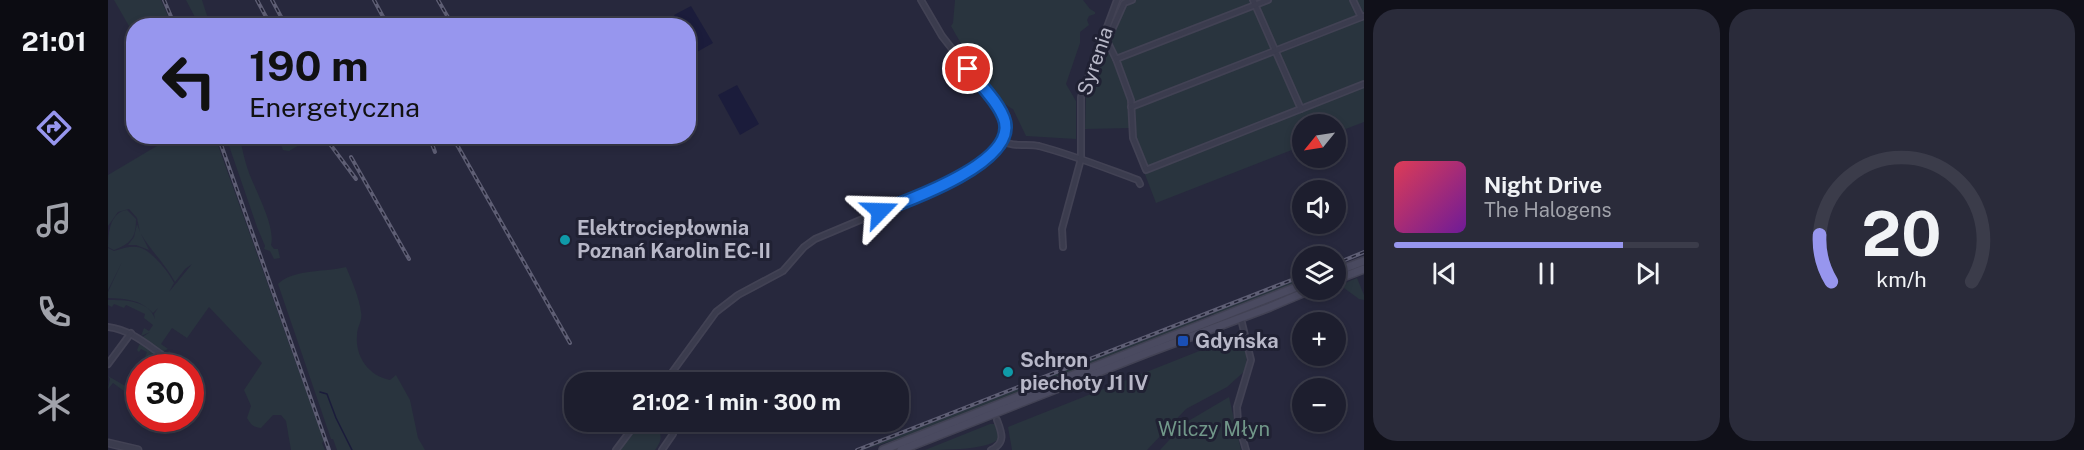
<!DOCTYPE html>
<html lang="en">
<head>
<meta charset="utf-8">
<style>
	:root { --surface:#1d1e2e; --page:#2a2b3a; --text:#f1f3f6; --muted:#a0a2aa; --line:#3b3c4a; --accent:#9796ee }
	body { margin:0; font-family:"Public Sans",sans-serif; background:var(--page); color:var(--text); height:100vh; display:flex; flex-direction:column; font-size:22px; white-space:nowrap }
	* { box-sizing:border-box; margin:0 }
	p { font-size:20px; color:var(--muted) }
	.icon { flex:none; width:33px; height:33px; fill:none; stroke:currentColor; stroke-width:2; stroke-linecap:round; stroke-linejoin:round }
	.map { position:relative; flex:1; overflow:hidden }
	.side { display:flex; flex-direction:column; gap:9px; padding:9px; background:#101019; width:720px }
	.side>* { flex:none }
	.top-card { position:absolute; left:18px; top:18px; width:570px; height:126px; border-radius:24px; box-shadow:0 3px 9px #0003,0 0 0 2px var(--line); background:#9796ee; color:#111; overflow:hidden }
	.needle { width:39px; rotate:240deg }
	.buttons { position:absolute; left:1184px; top:114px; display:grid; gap:12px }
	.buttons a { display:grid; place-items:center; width:54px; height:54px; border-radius:50%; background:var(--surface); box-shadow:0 3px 9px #0003,0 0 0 2px var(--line); font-size:30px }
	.speed { position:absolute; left:18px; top:354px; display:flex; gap:12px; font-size:30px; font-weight:700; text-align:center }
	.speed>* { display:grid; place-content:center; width:78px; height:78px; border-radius:50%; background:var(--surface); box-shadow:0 3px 9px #0003,0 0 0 2px var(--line); line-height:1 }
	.speed .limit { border:9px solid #d22; background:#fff; color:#111 }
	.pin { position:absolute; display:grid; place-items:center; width:51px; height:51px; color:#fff; margin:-26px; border:3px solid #fff; border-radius:50%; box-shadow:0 2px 6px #0007 }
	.me { position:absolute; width:66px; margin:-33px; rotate:68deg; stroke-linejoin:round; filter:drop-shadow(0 0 4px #0008) }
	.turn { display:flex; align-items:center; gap:21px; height:126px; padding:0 24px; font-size:27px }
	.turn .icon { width:78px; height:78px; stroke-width:2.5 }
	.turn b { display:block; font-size:42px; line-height:51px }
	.side .tile { flex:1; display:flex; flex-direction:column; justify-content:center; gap:9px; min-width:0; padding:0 21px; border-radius:24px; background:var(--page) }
	.side .dial { align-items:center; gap:0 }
	.dial svg { height:156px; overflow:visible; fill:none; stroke:var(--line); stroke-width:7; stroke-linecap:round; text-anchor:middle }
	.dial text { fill:var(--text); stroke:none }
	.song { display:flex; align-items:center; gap:18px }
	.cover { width:72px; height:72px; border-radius:9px; background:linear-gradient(135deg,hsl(350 70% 55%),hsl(280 70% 35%)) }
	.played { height:6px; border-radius:3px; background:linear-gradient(90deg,var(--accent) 75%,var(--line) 75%) }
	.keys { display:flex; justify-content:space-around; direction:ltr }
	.side .tiles { flex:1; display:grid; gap:9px; grid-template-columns:repeat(2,1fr) }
	.trip { position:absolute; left:456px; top:372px; width:345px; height:60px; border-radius:24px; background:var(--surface); box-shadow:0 3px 9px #0003,0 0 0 2px var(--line); font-weight:700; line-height:60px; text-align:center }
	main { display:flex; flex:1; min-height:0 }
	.dock { display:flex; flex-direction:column; width:108px; justify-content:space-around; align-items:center; background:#0c0c12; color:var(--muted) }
	.dock .icon { width:42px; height:42px }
	.dock .selected { color:var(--accent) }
	.dock b { font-size:27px; color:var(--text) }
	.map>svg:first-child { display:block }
	.green { fill:#29343e }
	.water { fill:#1b1c3b }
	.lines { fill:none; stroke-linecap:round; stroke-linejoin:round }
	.stream { stroke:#1b1c3b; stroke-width:1.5 }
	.minor-casing { stroke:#424254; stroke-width:8 }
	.tertiary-casing { stroke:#424254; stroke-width:9 }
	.secondary-casing { stroke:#424254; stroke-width:10 }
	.minor { stroke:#3b3c4e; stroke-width:4.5 }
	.tertiary { stroke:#3b3c4e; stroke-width:6 }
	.secondary { stroke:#4a4a60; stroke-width:7 }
	.rail-casing { stroke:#5e5e74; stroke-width:4 }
	.rail { stroke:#202133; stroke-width:1.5; stroke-dasharray:4.5; stroke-linecap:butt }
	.route-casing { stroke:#114b97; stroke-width:15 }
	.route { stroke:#1a73e8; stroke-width:10 }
	.culture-dot { fill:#0f9aa8; stroke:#202133; stroke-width:2 }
	.transit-dot { fill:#1a4fb4; stroke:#202133; stroke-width:2 }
	.labels { text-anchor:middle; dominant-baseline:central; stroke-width:6; stroke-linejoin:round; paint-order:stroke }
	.street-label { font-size:20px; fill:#b8b8c8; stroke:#202133 }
	.poi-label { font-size:20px; font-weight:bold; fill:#b8b8c8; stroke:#202133; text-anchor:start }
	.park-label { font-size:20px; fill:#719789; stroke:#202133 }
</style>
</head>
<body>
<main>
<nav class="dock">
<b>21:01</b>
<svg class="icon selected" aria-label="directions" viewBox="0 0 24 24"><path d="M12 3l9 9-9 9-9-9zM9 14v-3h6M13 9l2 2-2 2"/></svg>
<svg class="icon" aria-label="music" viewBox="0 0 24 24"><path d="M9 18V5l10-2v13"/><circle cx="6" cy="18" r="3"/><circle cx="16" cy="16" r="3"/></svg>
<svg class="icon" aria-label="phone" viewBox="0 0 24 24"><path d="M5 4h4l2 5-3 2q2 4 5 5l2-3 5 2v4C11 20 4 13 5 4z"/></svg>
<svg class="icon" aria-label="climate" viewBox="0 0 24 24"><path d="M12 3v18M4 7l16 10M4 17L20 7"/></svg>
</nav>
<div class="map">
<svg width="1256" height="450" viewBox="0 0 1256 450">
	<rect width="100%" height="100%" fill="#27283d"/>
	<g class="green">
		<path d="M6,0H53L64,25L26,26L25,33Z"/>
		<path d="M78,0H94L102,25H91Z"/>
		<path d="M847,0H975L982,9L987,12V14L981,16L979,20L981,25L972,32V43L958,84L968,101V139L918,136L905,109C888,102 853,44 843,26L845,23Z"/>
		<path d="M1016,0H1256V122L1227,133V124H1194V146L1048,203L1025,143L1023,128L977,129L978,92Z"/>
		<path d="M64,137H107L216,441L214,443L217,450H183L178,421L173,415H165L153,428C145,427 143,425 139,418L143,406L136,390L154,363L101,307L79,338L64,328L53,344L60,349L54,352L33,338L42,332L47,324L42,332L33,336L36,328L41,331L45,325L36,318L37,314L18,305L16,308L6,304L4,307L0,305V300C16,300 41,300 47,319L46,314L50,308L45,313C32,299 18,299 0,298V292L14,262L0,290V248L6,251C30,243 36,246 52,263C58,270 62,275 66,283L61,292L84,264L77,269L67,282C58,265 43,251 33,234L41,250L28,245H20L26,237L29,224L32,232L29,218L21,209L10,212L0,226V175Z"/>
		<path d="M118,137H132C134,149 137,162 141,173C148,191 168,228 163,245L166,249H170L172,258L166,259L162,251L156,249L157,246L149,227Z"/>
		<path d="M170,137H194L191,139L192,142L195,143L181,151L175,150Z"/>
		<path d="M19,210L28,219C28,238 23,243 6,250L0,247C0,233 2,212 19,210Z"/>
		<path d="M238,267C244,281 251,297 253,312C255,320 249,327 249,335C247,357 261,376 282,380L288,375L302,400L310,438L317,450H229L225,439H223L170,284C184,269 220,272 238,267Z"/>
		<path d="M1194,278V282L1117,313L1102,315L1073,329L800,436L754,450Z"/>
		<path d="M1249,278L1256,295V300L1251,299L1232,285Z"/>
		<path d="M1134,334L1138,352L1139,369L1119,387L1078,409L1039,450H904L900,427Z"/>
		<path d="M32,343H35L52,356L53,362L61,351L67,355L57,367H33L39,352L33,349L31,352L29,350Z"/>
		<path d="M31,370V402L5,383L0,389L2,379L0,376L19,387L17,390L24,394L28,383L30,384L31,381L29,380Z"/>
		<path d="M1121,397L1133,450H1052L1077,423Z"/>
		<path d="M533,422H543C554,432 556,438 547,450H512Z"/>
		<path d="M882,424H887L892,437C886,450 834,450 817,450Z"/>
	</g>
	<g class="water">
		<path d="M583,6L605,43L587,53L581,42L580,26L571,25L566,15Z"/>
		<path d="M629,85L651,124L632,135L610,95Z"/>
	</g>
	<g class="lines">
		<path class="stream" d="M212,392L219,394L228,418L244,450"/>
		<g class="minor-casing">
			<g id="minor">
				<path d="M1024,0L1016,3L999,41L1008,59L1023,100L1025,138L1038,170L1256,84"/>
				<path d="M1145,0L1193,109"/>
				<path d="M1245,0L1253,17"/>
				<path d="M1008,59L1160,0"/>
				<path d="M1023,107L1256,16"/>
				<path d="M894,141C907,148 918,143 931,146C965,155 997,168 1030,180L1032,184"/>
				<path d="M955,247L954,229L973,159V97L1009,0"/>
				<path d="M1133,319L1143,360L1129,407L1130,422L1138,450"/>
				<path d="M0,327C23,330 38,344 57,357"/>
				<path d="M0,364L23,333"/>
				<path d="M557,382L608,312L630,295L675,271L696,247L707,239L838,184L891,147C898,136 899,125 894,113L834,36L813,0"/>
				<path d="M508,450L529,422"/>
				<path d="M554,450L565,434L568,422"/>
				<path d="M883,450C898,443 894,433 889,420"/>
			</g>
		</g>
		<g class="tertiary-casing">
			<path id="tertiary" d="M0,443L30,450"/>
		</g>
		<g class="secondary-casing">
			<g id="secondary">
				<path d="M1227,272L1256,261"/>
				<path d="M1227,280L1256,269"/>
				<path d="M775,450L1194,285"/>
				<path d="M793,450L1039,353L1162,307L1202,290"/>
			</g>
		</g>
		<use href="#minor" class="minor"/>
		<use href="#tertiary" class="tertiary"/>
		<use href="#secondary" class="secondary"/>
		<g class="rail-casing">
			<g id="rail">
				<path d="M56,0L67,26"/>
				<path d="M149,0L163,26"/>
				<path d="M164,0L178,26"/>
				<path d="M266,0L280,26"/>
				<path d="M330,0L345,26"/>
				<path d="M110,136L221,450"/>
				<path d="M216,136L248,179"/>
				<path d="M321,136L327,152"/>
				<path d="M344,136L462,343"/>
				<path d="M243,157L301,259"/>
				<path d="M1227,264L1256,252"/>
				<path d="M749,450L1194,276"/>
			</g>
		</g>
		<use href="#rail" class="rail"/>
	</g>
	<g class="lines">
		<g class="route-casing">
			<path id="route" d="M772,211C802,200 906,163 897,122C893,105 871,83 860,69"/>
		</g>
		<use href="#route" class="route"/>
	</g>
	<g class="culture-dot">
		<circle cx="457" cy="240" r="6"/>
		<circle cx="900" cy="372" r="6"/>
	</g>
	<rect class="transit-dot" x="1069" y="335" width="12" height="12" rx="3"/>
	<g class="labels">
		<g class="street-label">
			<text transform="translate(987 61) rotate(-71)">Syrenia</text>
		</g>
		<g class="poi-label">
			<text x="469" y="228">Elektrociepłownia<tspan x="469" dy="23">Poznań Karolin EC-II</tspan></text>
			<text x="1087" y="341">Gdyńska</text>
			<text x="912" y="360">Schron<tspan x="912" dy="23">piechoty J1 IV</tspan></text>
		</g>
		<g class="park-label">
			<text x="1106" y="429">Wilczy Młyn</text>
		</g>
	</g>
</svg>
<div class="buttons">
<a><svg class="needle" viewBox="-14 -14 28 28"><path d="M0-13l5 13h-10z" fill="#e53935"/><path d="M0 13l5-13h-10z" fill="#a0a2aa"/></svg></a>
<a><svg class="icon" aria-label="sound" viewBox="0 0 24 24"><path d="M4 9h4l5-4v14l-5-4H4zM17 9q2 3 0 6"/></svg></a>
<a><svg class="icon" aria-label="layers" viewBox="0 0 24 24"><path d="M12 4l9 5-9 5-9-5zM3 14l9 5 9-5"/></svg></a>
<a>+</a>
<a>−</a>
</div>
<div class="speed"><div class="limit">30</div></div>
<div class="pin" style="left:860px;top:69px;background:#d93025"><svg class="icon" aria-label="arrive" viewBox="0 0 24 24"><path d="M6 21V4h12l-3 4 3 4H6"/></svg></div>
<svg class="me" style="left:772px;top:211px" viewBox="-20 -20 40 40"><path d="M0-17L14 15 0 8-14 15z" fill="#1a73e8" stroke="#fff" stroke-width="4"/></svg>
<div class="trip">21:02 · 1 min · 300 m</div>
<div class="top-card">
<div class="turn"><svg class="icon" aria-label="left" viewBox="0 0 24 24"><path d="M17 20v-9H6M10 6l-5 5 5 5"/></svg><div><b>190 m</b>Energetyczna</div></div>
</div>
</div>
<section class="side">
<div class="tiles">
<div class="tile">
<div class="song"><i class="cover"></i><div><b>Night Drive</b><p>The Halogens</p></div></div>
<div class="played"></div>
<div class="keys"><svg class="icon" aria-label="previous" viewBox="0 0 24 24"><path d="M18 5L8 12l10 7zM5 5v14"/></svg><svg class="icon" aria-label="pause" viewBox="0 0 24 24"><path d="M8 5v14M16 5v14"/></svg><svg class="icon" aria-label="next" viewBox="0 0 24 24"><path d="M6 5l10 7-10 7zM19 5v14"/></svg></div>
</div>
<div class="tile dial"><svg viewBox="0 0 100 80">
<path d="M14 69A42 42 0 1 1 86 69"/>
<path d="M14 69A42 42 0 0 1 8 45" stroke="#9796ee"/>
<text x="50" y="56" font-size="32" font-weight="700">20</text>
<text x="50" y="72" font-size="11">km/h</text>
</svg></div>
</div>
</section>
</main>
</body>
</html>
